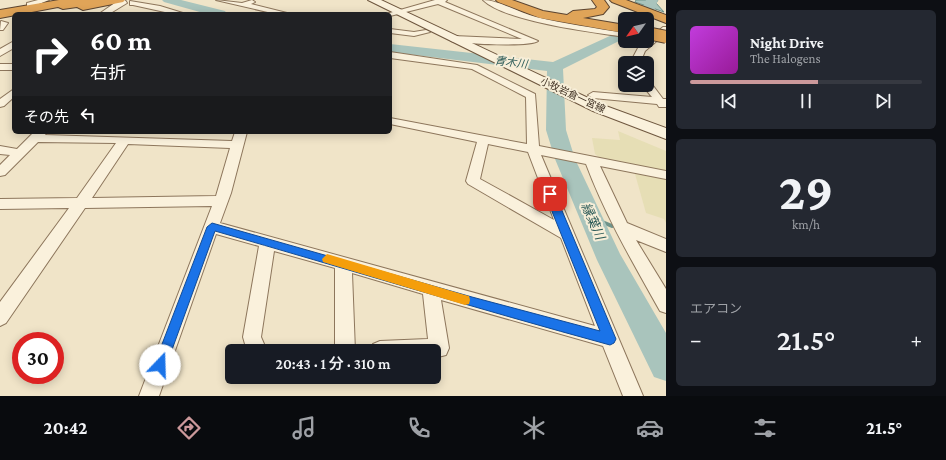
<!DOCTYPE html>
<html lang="ja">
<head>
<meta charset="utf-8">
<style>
	:root { --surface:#171b24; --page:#242831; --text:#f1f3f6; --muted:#9ea1a6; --line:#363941; --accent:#cc999b }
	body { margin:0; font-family:"Crimson Pro","Noto Sans JP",serif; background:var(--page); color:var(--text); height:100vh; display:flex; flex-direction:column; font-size:15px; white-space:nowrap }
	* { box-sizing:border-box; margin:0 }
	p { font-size:13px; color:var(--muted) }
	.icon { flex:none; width:22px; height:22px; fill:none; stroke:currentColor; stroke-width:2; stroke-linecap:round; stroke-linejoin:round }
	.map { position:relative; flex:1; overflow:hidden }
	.sheet { display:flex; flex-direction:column; gap:10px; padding:10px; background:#0d0f14; width:280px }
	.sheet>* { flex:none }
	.banner { position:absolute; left:12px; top:12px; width:380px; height:122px; border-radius:6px; box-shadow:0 2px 10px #0003; background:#202124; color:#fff; overflow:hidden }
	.needle { width:26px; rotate:236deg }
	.fabs { position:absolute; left:618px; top:12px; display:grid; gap:8px }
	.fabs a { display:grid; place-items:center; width:36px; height:36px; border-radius:6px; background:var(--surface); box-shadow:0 2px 10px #0003; font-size:20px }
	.speed { position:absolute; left:12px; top:332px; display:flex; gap:8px; font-size:20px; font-weight:700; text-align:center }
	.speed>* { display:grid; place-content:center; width:52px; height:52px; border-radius:50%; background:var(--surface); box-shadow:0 2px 10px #0003; line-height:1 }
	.speed .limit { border:6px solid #d22; background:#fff; color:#111 }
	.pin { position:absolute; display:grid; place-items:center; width:34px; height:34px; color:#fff; margin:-17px; border-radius:8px; box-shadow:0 2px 6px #0006 }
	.me { position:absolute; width:44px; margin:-22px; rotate:21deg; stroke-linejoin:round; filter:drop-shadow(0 0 3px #0008) }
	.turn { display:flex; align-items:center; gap:14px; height:84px; padding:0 12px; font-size:18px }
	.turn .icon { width:52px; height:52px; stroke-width:2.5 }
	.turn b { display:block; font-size:28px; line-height:34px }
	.then { display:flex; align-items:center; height:38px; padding:0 12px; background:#0003; gap:8px; font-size:15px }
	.big { font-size:30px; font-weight:600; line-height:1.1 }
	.sheet .card { flex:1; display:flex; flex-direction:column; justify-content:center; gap:6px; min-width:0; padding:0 14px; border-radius:6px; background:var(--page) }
	.sheet .dial { align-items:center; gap:0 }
	.dial b { font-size:52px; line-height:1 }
	.song { display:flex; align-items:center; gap:12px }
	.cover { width:48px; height:48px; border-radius:6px; background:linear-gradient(135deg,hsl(290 70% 55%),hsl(300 70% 35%)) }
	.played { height:4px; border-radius:2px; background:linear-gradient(90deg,var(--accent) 55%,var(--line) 55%) }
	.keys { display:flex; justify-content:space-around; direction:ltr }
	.heat { display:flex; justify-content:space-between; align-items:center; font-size:22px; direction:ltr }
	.trip { position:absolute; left:225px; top:344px; width:216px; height:40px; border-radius:6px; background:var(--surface); box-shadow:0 2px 10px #0003; font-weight:600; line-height:40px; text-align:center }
	.tab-bar { display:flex; height:64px; justify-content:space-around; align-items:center; background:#090b0e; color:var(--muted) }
	.tab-bar .icon { width:28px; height:28px }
	.tab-bar .selected { color:var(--accent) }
	.tab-bar b { font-size:18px; color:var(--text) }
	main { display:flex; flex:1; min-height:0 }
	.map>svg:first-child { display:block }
	.farmland { fill:#e6deb5 }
	.water { fill:#a9c4bc; stroke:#6f938a }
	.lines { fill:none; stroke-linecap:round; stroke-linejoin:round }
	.stream { stroke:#6f938a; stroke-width:4 }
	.river { fill:#a9c4bc; fill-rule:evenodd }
	.street-casing { stroke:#8d765c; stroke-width:2 }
	.secondary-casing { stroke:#6f573f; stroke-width:2 }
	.highway-casing { stroke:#5b4430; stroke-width:2 }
	.street { fill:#faf1dc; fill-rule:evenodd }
	.secondary { fill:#faf1dc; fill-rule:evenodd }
	.highway { fill:#e0a458; fill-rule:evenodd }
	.highway-bridge-casing { stroke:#5b4430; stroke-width:14; stroke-linecap:butt }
	.highway-bridge { stroke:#e0a458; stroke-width:12 }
	.route { fill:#1a73e8; stroke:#114b97 }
	.slow { fill:#f59e0b }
	.labels { text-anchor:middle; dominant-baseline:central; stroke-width:4; stroke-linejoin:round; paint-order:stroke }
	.far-street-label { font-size:10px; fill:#3d2e20; stroke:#f7eed8 }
	.far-water-label { font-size:11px; font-style:italic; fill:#2f5d5a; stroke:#f7eed8 }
	.water-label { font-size:13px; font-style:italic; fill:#2f5d5a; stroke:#f7eed8 }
</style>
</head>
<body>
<main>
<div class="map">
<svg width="666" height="396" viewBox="0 0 666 396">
	<rect width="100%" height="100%" fill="#f0e4c8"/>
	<g class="farmland">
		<path d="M618,131L666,151V172L601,159L595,154L592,138L620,140Z"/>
		<path d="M635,174L666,178V223L664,219L646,213Z"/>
	</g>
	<path class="water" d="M636,0H658L656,3L664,12L635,2Z"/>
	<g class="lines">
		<path class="stream" d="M590,217L612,226"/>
		<g class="river">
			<path d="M162,0H181L225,11L227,14H207L164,2Z"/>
			<path d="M646,0H658L651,19L647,22V19H639Z"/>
			<path d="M625,29V38L563,69L566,130L575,159L620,254L666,333V381L654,377L597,260L555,159L546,130L547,71L390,52V44L553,62Z"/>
		</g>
		<g class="street-casing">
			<g id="street">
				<path d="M38,0H49L34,6L33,11H27V3Z"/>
				<path d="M119,0H125L127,3L109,14H99Z"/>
				<path d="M216,0L242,3L252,0L255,2L251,4L291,14H276Z"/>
				<path d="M435,0H447L445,2L538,41C532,47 462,44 451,41L450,39L454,36L522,39L438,4L390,16V14H386Z"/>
				<path d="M483,0C498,0 520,13 536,17C565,24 595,28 625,33V37C592,32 506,22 483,0Z"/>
				<path d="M130,1L160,6L186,14H174L133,5H130Z"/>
				<path d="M1,21L8,23L3,30H0Z"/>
				<path d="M663,27H666V33L645,51L640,63H630L638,48Z"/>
				<path d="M390,29L414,32L426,30L430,32L414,36L390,33Z"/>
				<path d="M14,41V48L0,56V49Z"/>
				<path d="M390,52L477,65L535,94L539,146L666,171V179L600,166L627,223L666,239V252L636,240L666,289V313L660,311C633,263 605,215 586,164L541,155L643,396H623L603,346L441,300L449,348L446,355L434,358V351H370L373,344L380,341L428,339L423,294L352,273L355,351H335V268L274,251L261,337L267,351H247L243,337L259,246L216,234L159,396H139L212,206L85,208L6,323L0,326V302L69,208L0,209V199L77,198L116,143L38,142L5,175L0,176V165L10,155L0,154V146L17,149L34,132H47L45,135L232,141L235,132H247L231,193L220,223L595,326L561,238L468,184L466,181L477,142L390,124V118L527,144L526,97L472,69L390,58ZM128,144L230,148L216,196L92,198ZM488,144L528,152L554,220L480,179Z"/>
				<rect x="0" y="64" width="14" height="6"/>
				<path d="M647,82L651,83L663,99H666V107H659L657,104L593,98L588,95L593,92L652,97L642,85H647Z"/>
				<path d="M14,89V97L4,106L0,107V99Z"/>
			</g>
		</g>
		<g class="secondary-casing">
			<path id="secondary" d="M368,0H381L603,105L666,128V139L593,111Z"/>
		</g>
		<g class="highway-casing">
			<g id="highway">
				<path d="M59,0H125L123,2L83,10L77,7L63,9L58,7L0,18V10Z"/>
				<path d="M496,0H512L543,11L567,15L573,11L595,9L597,7L592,0H604L609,7L603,14L583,18L625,25V33L540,18L498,2Z"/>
				<path d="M610,0H626L666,15V23L612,2Z"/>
			</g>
		</g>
		<use href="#street" class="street"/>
		<use href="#secondary" class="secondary"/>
		<use href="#highway" class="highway"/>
		<g class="highway-bridge-casing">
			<path id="highway-bridge" d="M647,33L666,37"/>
		</g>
		<use href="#highway-bridge" class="highway-bridge"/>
	</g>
	<path class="route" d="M550,191L555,194L616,339L614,343L610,345C478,309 347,269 215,231L165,369L160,371L156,369L154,365L207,227L212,223L472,297L600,331L545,194Z"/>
	<path class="slow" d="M327,254L465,295L469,296L470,300L469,304L465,305L323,262L322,259Z"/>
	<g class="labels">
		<g class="far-street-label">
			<text transform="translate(573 95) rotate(25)">小牧岩倉一宮線</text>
		</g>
		<g class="far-water-label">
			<text transform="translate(511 62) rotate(7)">青木川</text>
		</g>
		<g class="water-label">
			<text transform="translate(593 221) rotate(66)">縁葉川</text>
		</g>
	</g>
</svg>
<div class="fabs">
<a><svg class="needle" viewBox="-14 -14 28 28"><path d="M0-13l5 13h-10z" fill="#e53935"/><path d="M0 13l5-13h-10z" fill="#9ea1a6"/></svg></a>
<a><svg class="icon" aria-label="layers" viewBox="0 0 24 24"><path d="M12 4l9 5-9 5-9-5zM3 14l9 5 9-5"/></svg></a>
</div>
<div class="speed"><div class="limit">30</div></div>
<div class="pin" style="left:550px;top:194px;background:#d93025"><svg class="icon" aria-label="arrive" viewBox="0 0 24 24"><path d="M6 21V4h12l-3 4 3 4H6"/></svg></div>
<svg class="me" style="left:160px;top:365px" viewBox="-20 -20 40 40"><circle r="19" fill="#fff"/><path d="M0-13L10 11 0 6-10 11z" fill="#1a73e8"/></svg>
<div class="trip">20:43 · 1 分 · 310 m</div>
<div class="banner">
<div class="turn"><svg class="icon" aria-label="right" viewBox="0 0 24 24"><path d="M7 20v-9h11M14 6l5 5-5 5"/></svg><div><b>60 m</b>右折</div></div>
<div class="then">その先<svg class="icon" aria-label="left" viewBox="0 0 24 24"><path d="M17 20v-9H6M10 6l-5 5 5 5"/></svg></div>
</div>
</div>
<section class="sheet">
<div class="card">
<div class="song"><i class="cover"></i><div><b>Night Drive</b><p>The Halogens</p></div></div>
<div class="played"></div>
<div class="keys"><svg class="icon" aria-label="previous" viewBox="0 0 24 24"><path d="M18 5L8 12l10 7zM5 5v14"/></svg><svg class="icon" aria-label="pause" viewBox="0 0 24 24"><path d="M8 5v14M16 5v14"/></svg><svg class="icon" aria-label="next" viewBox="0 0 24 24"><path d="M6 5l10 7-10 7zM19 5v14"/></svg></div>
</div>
<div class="card dial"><b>29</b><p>km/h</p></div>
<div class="card"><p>エアコン</p>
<div class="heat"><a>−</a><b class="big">21.5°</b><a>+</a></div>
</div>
</section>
</main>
<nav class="tab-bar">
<b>20:42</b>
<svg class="icon selected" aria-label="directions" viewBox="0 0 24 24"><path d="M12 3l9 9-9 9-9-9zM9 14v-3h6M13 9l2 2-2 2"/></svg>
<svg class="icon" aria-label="music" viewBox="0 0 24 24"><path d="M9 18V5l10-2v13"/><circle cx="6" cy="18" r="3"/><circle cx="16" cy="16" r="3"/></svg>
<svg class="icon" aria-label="phone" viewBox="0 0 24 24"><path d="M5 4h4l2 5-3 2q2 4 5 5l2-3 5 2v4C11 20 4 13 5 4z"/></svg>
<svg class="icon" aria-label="climate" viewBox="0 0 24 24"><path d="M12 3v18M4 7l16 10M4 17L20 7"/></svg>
<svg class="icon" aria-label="car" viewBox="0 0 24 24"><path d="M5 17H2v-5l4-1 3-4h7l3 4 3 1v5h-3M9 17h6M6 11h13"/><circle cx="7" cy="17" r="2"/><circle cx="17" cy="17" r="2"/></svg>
<svg class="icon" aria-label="filters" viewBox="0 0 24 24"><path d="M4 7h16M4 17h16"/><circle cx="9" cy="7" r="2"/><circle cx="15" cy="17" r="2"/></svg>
<b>21.5°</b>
</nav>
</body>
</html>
